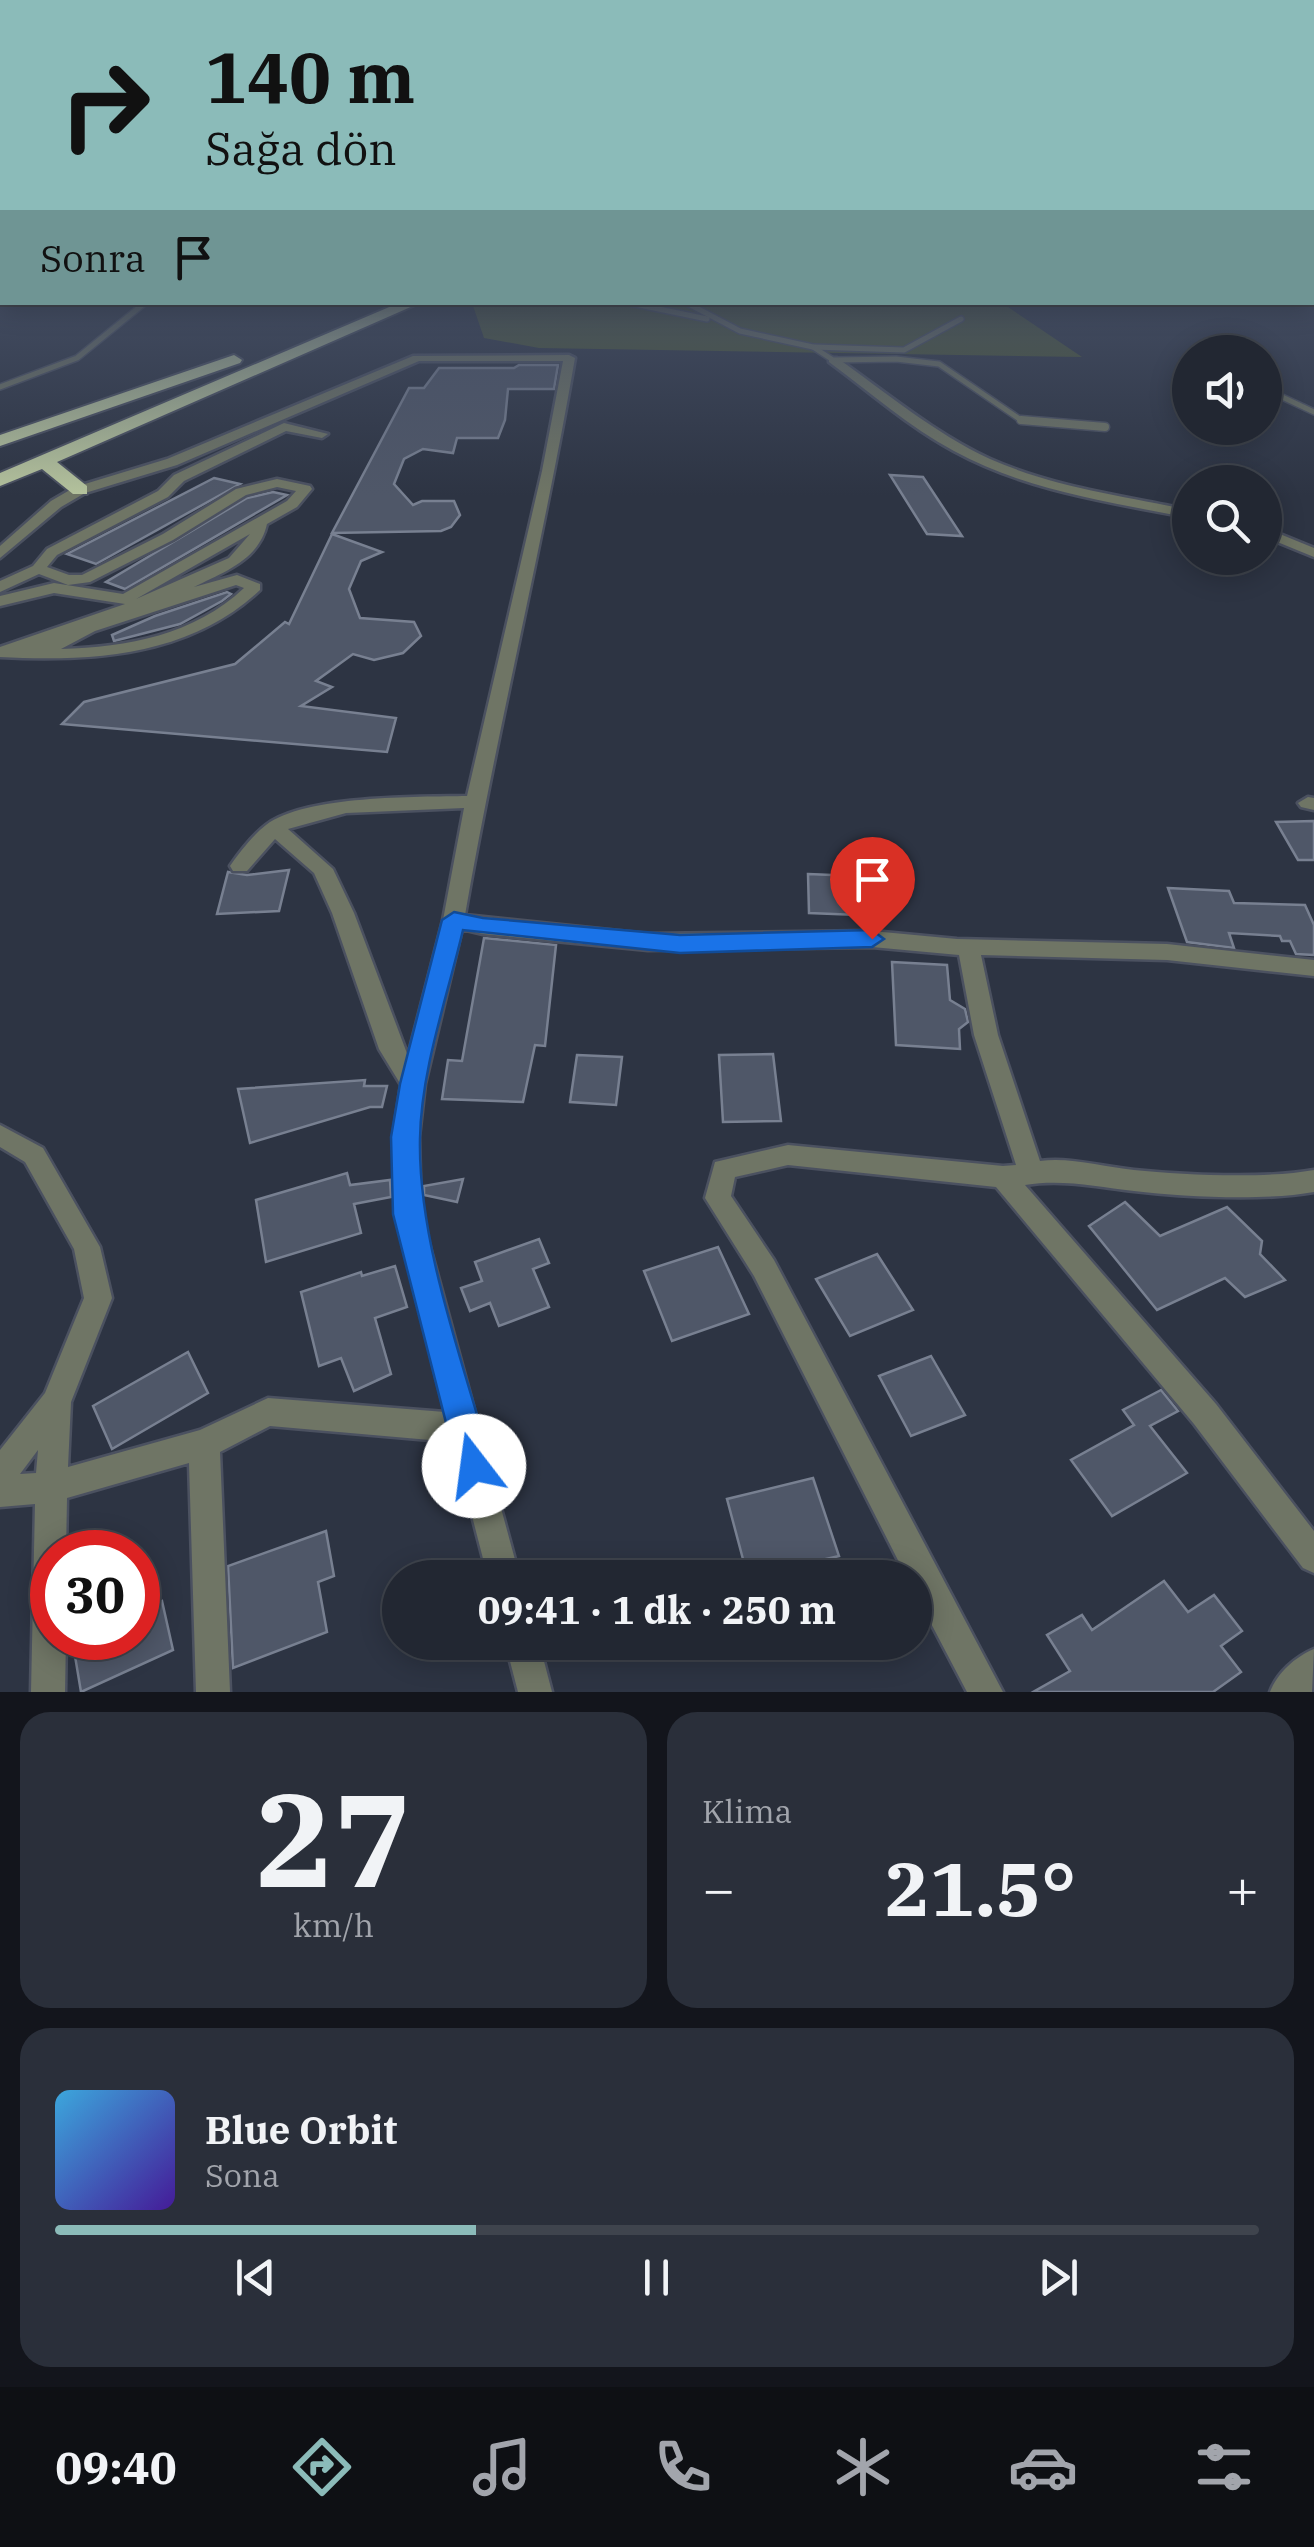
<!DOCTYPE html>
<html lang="tr">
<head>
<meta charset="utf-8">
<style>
	:root { --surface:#222732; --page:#2a2f3a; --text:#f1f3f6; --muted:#a2a5ac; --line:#3f444d; --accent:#8bbbb9 }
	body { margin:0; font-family:"IBM Plex Serif",serif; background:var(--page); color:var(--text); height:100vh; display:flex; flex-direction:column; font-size:38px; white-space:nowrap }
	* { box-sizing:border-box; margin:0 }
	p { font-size:32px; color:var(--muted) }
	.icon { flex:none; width:55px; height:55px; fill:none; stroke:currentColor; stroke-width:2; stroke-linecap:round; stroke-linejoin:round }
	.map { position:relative; height:1692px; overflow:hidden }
	.details { display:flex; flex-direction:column; gap:20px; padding:20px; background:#13151c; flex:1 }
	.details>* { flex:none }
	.guide { position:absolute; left:0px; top:0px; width:1315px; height:305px; box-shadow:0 5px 25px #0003,0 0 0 2px var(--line); background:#8bbbb9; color:#111; overflow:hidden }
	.controls { position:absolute; left:1172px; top:335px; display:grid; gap:20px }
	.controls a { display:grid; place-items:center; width:110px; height:110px; border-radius:50%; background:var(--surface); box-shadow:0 5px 25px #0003,0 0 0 2px var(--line); font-size:50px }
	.speed { position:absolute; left:30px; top:1530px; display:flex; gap:20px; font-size:50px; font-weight:700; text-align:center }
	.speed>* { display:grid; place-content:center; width:130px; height:130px; border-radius:50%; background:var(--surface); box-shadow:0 5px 25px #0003,0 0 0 2px var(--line); line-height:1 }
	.speed .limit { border:15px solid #d22; background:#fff; color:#111 }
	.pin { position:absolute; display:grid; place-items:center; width:85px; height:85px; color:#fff; margin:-102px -42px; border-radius:50% 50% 50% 0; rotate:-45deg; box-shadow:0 0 10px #0007 }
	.pin .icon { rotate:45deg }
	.me { position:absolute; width:110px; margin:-55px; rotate:345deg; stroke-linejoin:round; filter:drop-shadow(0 0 8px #0008) }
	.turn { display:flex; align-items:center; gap:35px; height:210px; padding:0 40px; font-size:45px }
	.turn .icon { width:130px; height:130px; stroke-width:2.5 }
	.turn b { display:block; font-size:70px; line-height:85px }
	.then { display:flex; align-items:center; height:95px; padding:0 40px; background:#0003; gap:20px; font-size:38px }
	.big { font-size:75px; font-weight:800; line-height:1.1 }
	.details .tile { flex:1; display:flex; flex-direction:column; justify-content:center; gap:15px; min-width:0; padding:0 35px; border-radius:30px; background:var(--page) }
	.details .dial { align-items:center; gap:0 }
	.dial b { font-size:130px; line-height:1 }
	.song { display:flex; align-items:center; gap:30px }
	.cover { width:120px; height:120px; border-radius:15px; background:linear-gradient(135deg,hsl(200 70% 55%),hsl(260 70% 35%)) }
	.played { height:10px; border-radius:5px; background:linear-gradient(90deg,var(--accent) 35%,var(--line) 35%) }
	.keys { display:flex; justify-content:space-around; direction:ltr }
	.heat { display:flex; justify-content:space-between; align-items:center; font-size:55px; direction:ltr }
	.details .tiles { flex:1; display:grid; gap:20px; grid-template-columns:1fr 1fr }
	.tile:last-child { grid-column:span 2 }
	.trip { position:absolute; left:382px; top:1560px; width:550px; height:100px; border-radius:50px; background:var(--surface); box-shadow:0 5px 25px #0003,0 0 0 2px var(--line); font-weight:800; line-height:100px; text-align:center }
	.menu { display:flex; height:160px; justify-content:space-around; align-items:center; background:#0e1014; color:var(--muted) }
	.menu .icon { width:70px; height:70px }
	.menu .active { color:var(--accent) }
	.menu b { font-size:45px; color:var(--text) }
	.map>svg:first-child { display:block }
	.green { fill:#4c5834 }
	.building { fill:#4f5768; stroke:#788091; stroke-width:2.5 }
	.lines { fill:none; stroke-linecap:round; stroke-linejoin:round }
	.service-far1-casing { stroke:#4b5160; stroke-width:8 }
	.service-casing { stroke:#4b5160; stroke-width:11 }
	.minor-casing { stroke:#4b5160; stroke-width:5 }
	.trunk-casing { stroke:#4b5160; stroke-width:4 }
	.service-far1 { stroke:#6f7565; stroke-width:5 }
	.service { stroke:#6f7565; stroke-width:8 }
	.minor { fill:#6f7565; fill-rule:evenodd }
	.trunk { fill:#b4c29c; fill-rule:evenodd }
	.route { fill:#1a73e8; stroke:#114b97; stroke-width:2.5 }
</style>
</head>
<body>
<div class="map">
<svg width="1314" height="1692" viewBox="0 0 1314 1692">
	<rect width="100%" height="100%" fill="#2d3443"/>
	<path class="green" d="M472,303H1002L1082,357L539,348L484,338Z"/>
	<g class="building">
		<path d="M519,365H558L554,389H508L505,420L498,438H457L453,453L423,449L404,459L394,484L413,505L422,501H454L460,515L451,527L441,531L332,533L409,388H424L439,368H514Z"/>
		<path d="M890,475L923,477L962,536L927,534Z"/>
		<path d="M214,478L240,484L96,564L67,554Z"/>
		<path d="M273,492L287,495L125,589L106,582L247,498Z"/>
		<path d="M332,534L382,552L361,561L349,589L360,618L414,622L421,636L403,653L374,660L353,654L316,681L332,687L301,706L396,718L387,752L62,724L84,702L235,664L285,622L289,624Z"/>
		<path d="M227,592L231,594L222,601L180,624L114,641L112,635L155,616Z"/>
		<path d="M1314,821V860H1298L1276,822Z"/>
		<path d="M289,870L279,911L217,914L228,872L247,875Z"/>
		<path d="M808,874L856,876L858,915L809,913Z"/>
		<path d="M1168,888L1229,891L1234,903L1305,905L1314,925V955L1296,954L1290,941H1282L1280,936L1229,933L1234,948L1187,942Z"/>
		<path d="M484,938L556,945L545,1046L535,1045L523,1102L442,1099L448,1060L462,1061Z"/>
		<path d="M892,962L947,965L950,1000L965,1009L968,1022L959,1029L960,1049L896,1045Z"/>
		<path d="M773,1054L781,1121L723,1122L719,1055Z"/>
		<path d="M577,1055L622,1057L616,1105L570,1102Z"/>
		<path d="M365,1080L364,1086H387L382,1107H370L250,1143L238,1089Z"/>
		<path d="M347,1173L350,1185L390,1180L391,1197L354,1204L361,1233L266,1262L256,1200Z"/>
		<path d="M463,1179L457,1202L424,1195V1186Z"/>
		<path d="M1125,1202L1160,1236L1227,1207L1262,1241L1260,1254L1285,1280L1245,1297L1225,1278L1157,1310L1089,1226Z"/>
		<path d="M539,1239L549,1263L533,1269L549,1307L499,1326L490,1303L470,1311L461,1288L482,1281L475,1262Z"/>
		<path d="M718,1247L749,1314L672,1341L644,1271Z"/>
		<path d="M877,1254L913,1310L850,1336L816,1279Z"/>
		<path d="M395,1266L407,1307L375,1318L391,1374L354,1391L341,1358L319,1366L301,1292L361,1272L362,1276Z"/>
		<path d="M188,1352L208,1393L112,1449L93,1406Z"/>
		<path d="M931,1356L965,1415L911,1436L879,1376Z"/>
		<path d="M1161,1390L1178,1411L1150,1426L1187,1473L1112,1516L1071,1460L1134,1425L1123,1410Z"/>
		<path d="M813,1478L839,1556L809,1563L812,1573L794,1578H748L727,1499Z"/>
		<path d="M326,1531L334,1576L318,1582L327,1632L233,1668L228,1566Z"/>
		<path d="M1164,1581L1188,1612L1214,1595L1242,1631L1221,1646L1241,1672L1213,1692H1033L1070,1671L1047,1635L1082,1615L1092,1630Z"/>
		<path d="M162,1601L173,1650L81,1692L73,1644L87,1638H138V1613Z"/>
	</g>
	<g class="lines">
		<g class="service-far1-casing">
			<g id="service-far1">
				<path d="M625,302L707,319"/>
				<path d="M685,302L740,331L813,347L833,360L896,359L939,364L1021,420L1049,422"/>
				<path d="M814,347L904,350L961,319"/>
				<path d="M0,387L77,358L146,302"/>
				<path d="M1265,389L1314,412"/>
			</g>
		</g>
		<g class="service-casing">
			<path id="service" d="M1021,420L1105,427"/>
		</g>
		<g class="minor-casing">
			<g id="minor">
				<path d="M413,356L569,355L575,358C543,545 497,729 465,915L648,934L872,931L957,939L1167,944L1314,960V976L1167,960L981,955L998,1035L1040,1161C1071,1157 1103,1167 1134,1170C1184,1175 1265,1179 1314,1170V1192C1265,1201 1185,1197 1134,1191C1097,1187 1063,1179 1025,1185L1216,1404L1314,1531V1573L1303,1568L1194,1424L996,1187L788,1165L735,1177L731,1196L774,1260L1003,1692H967L915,1593V1578H907L754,1276L705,1198L715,1162L788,1145L1003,1166L1016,1165L974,1035L959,955L872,947L648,950L483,934L462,929L425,1084L419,1137L421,1214L520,1578H488L453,1442L270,1426L220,1452L230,1692H196L189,1463L67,1498L66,1552H52V1638H66L65,1692H31L35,1504L0,1507V1450L45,1393L84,1298L74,1249L25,1162L0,1147V1125L43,1148L100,1247L112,1298L71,1402L68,1467L200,1430L268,1398L445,1412L395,1214L393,1137L401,1085L379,1049L332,913L314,873L275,839L247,871H233L230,866C239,853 253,835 266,825C305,795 418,797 467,796L542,471L563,361H419L177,465L85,493L61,507L0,558V546L51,501L75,487L167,459ZM464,808L443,920L408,1056L354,913L333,869L288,829L346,813ZM38,1450L36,1473L20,1474Z"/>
				<path d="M829,358H837C887,393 934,433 990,459C1053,487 1123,496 1190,510V518C1110,502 1027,491 954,451C909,427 870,392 829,362Z"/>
				<path d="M284,423L328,434L322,438L286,431L184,481L168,497L57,555L47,567L69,575H82L163,534L236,489L277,479L310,486L312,489L297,507L267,524C259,560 224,572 194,587L237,575L260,584V590C190,656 92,662 0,657V647L125,604L54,593L0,606V596L54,583L123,594L287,501L296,491L277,487L246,495L173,540L90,582L68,585L39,574L0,592V581L33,566L47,549L158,491L174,475ZM250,534L229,558L136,599ZM236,585L244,588C194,635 128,647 61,649L95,631Z"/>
				<path d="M1265,528L1314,548V557L1265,537Z"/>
				<path d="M1308,797L1314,798V810L1301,807L1298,803Z"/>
				<path d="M505,1642H539L552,1692H518Z"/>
				<path d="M1314,1649L1312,1692H1270C1277,1673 1295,1657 1314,1649Z"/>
			</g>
		</g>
		<g class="trunk-casing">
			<g id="trunk">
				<path d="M401,302H422L57,462L87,486V494H73L42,469L0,486V473Z"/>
				<path d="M234,355L242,360L240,363L0,446V435Z"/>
			</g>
		</g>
		<use href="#service-far1" class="service-far1"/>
		<use href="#service" class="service"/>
		<use href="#minor" class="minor"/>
		<use href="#trunk" class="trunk"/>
	</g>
	<linearGradient id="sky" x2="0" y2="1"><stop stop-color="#191d25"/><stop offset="0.52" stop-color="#465066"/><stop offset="1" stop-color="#465066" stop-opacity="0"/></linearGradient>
	<rect width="1314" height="496" fill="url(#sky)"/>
	<path class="route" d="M454,912L483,918L680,935L872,930L884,939L872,947L680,953L463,930C447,998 421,1070 420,1139C418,1244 464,1364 492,1466L487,1478L474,1483L462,1478L457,1466L393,1214L391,1137L400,1084L442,920Z"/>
</svg>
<div class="controls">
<a><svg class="icon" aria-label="sound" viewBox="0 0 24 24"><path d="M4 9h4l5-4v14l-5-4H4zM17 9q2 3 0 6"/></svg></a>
<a><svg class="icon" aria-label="search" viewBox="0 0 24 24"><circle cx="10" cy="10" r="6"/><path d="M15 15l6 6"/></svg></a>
</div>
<div class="speed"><div class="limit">30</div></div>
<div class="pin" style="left:872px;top:939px;background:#d93025"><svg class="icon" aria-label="arrive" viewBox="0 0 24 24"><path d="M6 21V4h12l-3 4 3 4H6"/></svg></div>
<svg class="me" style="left:474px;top:1466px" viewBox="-20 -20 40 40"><circle r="19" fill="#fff"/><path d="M0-13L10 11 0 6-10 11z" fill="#1a73e8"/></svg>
<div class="trip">09:41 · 1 dk · 250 m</div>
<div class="guide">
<div class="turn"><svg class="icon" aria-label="right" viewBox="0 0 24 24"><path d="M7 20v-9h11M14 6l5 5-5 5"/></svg><div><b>140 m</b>Sağa dön</div></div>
<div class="then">Sonra<svg class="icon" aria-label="arrive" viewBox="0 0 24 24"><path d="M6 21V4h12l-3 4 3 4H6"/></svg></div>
</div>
</div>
<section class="details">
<div class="tiles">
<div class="tile dial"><b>27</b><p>km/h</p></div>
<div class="tile"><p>Klima</p>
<div class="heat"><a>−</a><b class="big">21.5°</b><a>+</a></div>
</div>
<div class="tile">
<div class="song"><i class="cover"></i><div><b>Blue Orbit</b><p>Sona</p></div></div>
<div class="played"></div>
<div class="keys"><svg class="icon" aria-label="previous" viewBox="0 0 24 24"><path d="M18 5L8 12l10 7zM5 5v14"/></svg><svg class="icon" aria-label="pause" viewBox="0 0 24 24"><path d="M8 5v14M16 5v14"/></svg><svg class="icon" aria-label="next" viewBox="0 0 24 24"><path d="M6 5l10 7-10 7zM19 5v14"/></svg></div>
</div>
</div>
</section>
<nav class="menu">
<b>09:40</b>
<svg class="icon active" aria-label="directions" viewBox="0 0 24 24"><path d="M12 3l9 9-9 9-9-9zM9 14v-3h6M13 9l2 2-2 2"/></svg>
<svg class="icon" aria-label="music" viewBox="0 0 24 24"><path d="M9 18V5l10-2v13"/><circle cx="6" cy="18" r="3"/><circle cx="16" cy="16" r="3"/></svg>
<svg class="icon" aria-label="phone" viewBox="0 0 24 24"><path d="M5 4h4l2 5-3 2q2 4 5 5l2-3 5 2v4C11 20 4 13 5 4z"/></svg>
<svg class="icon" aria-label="climate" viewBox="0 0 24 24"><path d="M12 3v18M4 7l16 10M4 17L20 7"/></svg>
<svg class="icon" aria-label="car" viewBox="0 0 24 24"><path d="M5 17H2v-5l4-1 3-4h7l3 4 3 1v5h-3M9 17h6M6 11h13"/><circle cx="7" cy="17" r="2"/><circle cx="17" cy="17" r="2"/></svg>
<svg class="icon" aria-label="filters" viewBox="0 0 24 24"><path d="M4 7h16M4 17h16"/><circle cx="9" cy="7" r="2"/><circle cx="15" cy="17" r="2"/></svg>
</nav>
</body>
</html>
